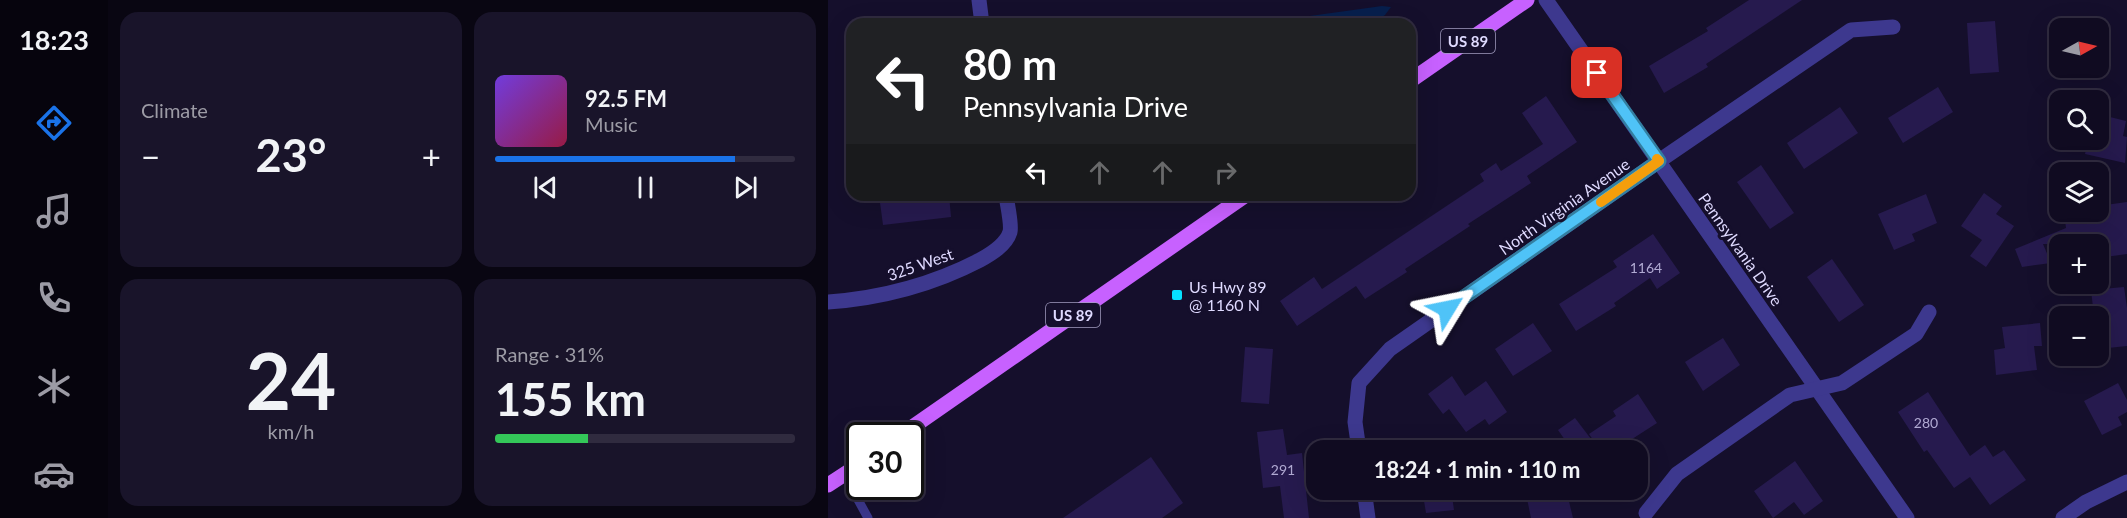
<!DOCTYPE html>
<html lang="en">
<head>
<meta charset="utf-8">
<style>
	:root { --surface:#100b21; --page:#19142a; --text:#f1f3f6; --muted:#9c9ba5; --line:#302b3f; --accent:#1a73e8 }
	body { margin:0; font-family:Lato,sans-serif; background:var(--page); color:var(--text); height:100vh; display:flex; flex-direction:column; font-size:22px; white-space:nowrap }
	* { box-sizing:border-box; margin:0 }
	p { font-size:20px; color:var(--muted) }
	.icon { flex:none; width:33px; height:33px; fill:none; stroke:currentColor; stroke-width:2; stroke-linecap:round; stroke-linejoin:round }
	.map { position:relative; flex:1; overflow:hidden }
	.panel { display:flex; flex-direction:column; gap:12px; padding:12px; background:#090612; width:720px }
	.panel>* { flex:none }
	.banner { position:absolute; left:18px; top:18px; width:570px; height:183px; border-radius:18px; box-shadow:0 6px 24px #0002,0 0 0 2px var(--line); background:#202124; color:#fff; overflow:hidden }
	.needle { width:39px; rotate:82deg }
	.buttons { position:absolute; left:1221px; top:18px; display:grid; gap:12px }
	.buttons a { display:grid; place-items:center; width:60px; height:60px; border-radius:12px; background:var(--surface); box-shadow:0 6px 24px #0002,0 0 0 2px var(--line); font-size:30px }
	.speed { position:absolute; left:18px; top:422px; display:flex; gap:12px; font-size:30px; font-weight:700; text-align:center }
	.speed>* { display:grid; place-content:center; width:78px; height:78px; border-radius:50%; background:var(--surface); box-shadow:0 6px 24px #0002,0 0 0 2px var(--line); line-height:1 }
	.speed .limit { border:3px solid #111; border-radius:9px; background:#fff; color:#111 }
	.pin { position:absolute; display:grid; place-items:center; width:51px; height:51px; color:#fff; margin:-26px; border-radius:12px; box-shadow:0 3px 9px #0006 }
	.me { position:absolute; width:66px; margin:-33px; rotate:55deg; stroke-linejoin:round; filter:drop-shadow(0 0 4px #0008) }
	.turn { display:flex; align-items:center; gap:21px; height:126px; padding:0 18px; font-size:27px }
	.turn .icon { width:78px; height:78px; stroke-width:2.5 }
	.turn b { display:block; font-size:42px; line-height:51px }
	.lanes { display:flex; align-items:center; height:57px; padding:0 18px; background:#0003; justify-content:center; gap:30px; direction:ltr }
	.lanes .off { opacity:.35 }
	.big { font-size:45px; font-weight:700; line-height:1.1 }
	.panel .widget { flex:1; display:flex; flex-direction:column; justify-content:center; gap:9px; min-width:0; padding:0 21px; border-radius:18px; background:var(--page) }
	.panel .dial { align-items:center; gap:0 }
	.dial b { font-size:78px; line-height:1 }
	.song { display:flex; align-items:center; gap:18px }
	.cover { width:72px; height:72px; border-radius:9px; background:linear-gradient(135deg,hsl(260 70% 55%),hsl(340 70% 35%)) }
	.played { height:6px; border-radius:3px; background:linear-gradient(90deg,var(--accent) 80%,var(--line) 80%) }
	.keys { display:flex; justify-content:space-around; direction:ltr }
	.heat { display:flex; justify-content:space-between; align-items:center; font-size:33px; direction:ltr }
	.charge { height:9px; border-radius:4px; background:linear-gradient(90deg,#34c759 31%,var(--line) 0) }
	.panel .tiles { flex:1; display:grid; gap:12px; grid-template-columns:repeat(2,1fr) }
	.trip { position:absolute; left:478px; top:440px; width:342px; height:60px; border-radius:18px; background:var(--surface); box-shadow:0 6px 24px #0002,0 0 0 2px var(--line); font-weight:700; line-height:60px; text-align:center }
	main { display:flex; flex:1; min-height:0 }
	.tab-bar { display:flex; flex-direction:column; width:108px; justify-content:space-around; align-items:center; background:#06040d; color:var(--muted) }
	.tab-bar .icon { width:42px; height:42px }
	.tab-bar .active { color:var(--accent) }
	.tab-bar b { font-size:27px; color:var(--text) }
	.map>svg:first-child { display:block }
	.water { fill:#071f4d }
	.building { fill:#261a4e }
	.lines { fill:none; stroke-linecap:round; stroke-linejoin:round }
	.lane { stroke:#3d388e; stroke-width:9 }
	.street { stroke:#3d388e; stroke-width:15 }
	.primary { stroke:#c761ff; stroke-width:15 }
	.route-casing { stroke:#337fa1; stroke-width:15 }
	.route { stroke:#4fc3f7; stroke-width:10 }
	.slow { stroke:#f59e0b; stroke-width:10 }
	.poi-dot { fill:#06e1ff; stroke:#150f2c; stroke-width:2 }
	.labels { text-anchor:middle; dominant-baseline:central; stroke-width:6; stroke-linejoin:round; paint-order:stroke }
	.number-label { font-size:14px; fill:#b1aad3 }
	.shield { fill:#150f2c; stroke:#a29dc0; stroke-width:1.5 }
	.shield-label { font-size:15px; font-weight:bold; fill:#dfdaff }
	.street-label { font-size:16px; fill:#dfdaff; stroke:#150f2c }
	.poi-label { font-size:16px; fill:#dfdaff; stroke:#150f2c; text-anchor:start }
</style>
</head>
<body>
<main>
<nav class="tab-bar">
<b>18:23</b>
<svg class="icon active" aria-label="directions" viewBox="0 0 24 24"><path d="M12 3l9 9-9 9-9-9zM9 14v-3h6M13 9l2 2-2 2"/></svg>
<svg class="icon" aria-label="music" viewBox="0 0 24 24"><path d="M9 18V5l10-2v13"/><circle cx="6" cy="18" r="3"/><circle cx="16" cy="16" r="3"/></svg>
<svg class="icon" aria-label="phone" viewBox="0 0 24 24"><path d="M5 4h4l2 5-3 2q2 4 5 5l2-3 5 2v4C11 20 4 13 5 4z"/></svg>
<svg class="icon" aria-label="climate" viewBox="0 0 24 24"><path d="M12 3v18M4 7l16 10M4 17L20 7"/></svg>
<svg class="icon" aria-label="car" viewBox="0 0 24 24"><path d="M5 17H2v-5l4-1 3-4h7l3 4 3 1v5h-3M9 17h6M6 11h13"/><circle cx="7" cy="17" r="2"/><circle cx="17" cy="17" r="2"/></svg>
</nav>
<section class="panel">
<div class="tiles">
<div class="widget"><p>Climate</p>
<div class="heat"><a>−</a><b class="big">23°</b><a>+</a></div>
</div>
<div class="widget">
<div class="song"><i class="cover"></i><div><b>92.5 FM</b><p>Music</p></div></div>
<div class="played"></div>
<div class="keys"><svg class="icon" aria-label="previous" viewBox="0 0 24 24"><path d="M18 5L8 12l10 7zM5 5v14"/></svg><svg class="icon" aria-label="pause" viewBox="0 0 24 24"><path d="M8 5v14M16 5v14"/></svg><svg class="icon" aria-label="next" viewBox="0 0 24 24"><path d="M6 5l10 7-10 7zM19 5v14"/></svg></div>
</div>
<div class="widget dial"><b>24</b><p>km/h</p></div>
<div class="widget"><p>Range · 31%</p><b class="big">155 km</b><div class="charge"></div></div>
</div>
</section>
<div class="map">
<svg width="1299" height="518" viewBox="0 0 1299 518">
	<rect width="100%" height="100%" fill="#150f2c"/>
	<path class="water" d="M554,6L563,7L557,15L544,24H424Z"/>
	<g class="building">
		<path d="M921,0H974L878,64L880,67L836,93L821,66L880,31L878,28Z"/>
		<path d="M1167,21L1171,72L1142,74L1139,23Z"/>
		<path d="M1110,87L1125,112L1075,143L1060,118Z"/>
		<path d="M718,96L749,142L699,176L703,183L640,224L642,226L577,269L579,272L537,299L528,286L469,326L452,301L486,277L494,289L656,181L652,174L668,163L673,171L715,144L694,113Z"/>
		<path d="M1012,107L1030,133L976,169L959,143Z"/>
		<path d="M1270,114L1298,121L1295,136L1299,137L1297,163L1257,154L1260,140H1270Z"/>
		<path d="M933,165L966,213L942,229L909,182Z"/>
		<path d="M1156,193L1174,206L1168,214L1186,226L1158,267L1142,256L1154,240L1133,226Z"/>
		<path d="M1098,194L1109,223L1084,234L1087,241L1066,250L1050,214Z"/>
		<path d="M51,195H121L123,217L55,225Z"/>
		<path d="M1299,202V254L1270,258V244H1215L1223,263L1194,267L1187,249L1238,228L1236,212H1270V206Z"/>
		<path d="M825,234L852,273L829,289L822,278L786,303L788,306L748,331L731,304L789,267L785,261Z"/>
		<path d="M1004,259L1036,305L1011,322L979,277Z"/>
		<path d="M1296,287L1299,308V346L1270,349V316H1266L1263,290Z"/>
		<path d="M705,323L724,351L685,376L667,349Z"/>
		<path d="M1212,323L1214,346H1206L1209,370L1168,375L1166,350L1177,348L1174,327Z"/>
		<path d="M895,338L912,365L875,391L857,362Z"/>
		<path d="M417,347L445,349L441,404L413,402Z"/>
		<path d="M624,376L637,396L658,381L679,412L661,425L657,419L638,432L621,409L615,414L600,394Z"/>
		<path d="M1290,383L1299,400V412L1290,417L1294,425L1274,435L1256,401Z"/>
		<path d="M1100,392L1142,456L1157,445L1165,457L1176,450L1198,480L1162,505L1142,477L1126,488L1099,450L1096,452L1070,412Z"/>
		<path d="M810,394L829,423L787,450H772L761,434L788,416L785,411Z"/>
		<path d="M747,418L763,439L748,450H744L730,430Z"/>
		<path d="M455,429L459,455L474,453L481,518H456L452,486L435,488L429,432Z"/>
		<path d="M323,457L355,503L334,518H235Z"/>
		<path d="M967,461L995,501L976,515L966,502L945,518L926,491Z"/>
		<path d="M594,489H623L626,510L598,513Z"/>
		<path d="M697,489H738L745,518H703Z"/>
	</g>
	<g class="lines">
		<path class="lane" d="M16,474L40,518"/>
		<g class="street">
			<path d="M151,0L154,24"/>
			<path d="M718,0L1079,518"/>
			<path d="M0,302C54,298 104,285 152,260C163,254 178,245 182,232C184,224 179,204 178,195"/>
			<path d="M531,450L527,422L531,383L562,349L831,161L1023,30L1065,27"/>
			<path d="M536,489L540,518"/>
			<path d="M818,513L849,474L962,395L1014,383L1088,334L1101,312"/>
			<path d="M1235,518L1258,502L1299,482"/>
		</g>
		<g class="primary">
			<path d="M582,81L699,0"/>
			<path d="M73,435L418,195"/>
			<path d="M0,485L32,464"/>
		</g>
	</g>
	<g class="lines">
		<g class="route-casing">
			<path id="route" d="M619,309L831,161L769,73"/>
		</g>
		<use href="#route" class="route"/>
		<path class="slow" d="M773,202L831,161L829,159"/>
	</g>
	<rect class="poi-dot" x="343" y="289" width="12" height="12" rx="3"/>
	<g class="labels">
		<g class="number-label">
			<text x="818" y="267">1164</text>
			<text x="1098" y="422">280</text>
			<text x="455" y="469">291</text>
		</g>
		<g class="shield">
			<rect x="613" y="29" width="54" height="24" rx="4.5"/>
			<rect x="218" y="303" width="54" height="24" rx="4.5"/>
		</g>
		<g class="shield-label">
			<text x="640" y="41">US 89</text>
			<text x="245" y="315">US 89</text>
		</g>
		<g class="street-label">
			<text transform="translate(736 206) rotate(-35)">North Virginia Avenue</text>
			<text transform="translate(913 249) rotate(55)">Pennsylvania Drive</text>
			<text transform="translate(92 264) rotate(-19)">325 West</text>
		</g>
		<g class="poi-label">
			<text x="361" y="286">Us Hwy 89<tspan x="361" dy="18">@ 1160 N</tspan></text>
		</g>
	</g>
</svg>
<div class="buttons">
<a><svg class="needle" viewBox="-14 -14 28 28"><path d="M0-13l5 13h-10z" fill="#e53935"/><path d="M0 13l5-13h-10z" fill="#9c9ba5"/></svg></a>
<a><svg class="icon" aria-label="search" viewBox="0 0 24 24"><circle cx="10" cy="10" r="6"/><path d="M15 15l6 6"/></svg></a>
<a><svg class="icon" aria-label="layers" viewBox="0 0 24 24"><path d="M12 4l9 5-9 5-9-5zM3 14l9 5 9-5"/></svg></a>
<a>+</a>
<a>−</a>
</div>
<div class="speed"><div class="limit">30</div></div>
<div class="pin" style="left:769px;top:73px;background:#d93025"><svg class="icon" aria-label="arrive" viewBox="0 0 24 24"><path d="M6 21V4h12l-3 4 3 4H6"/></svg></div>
<svg class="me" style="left:619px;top:309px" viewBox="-20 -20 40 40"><path d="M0-17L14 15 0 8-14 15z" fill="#4fc3f7" stroke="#fff" stroke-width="4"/></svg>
<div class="trip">18:24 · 1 min · 110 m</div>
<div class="banner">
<div class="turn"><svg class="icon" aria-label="left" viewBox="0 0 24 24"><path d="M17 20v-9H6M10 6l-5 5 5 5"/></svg><div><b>80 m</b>Pennsylvania Drive</div></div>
<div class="lanes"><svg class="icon" aria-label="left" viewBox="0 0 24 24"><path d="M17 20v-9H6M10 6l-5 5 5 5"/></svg><svg class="icon off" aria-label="ahead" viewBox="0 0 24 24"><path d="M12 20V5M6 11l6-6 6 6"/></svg><svg class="icon off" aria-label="ahead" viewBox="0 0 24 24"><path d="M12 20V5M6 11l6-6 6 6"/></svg><svg class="icon off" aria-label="right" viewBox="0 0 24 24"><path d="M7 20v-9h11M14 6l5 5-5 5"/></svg></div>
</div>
</div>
</main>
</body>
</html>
